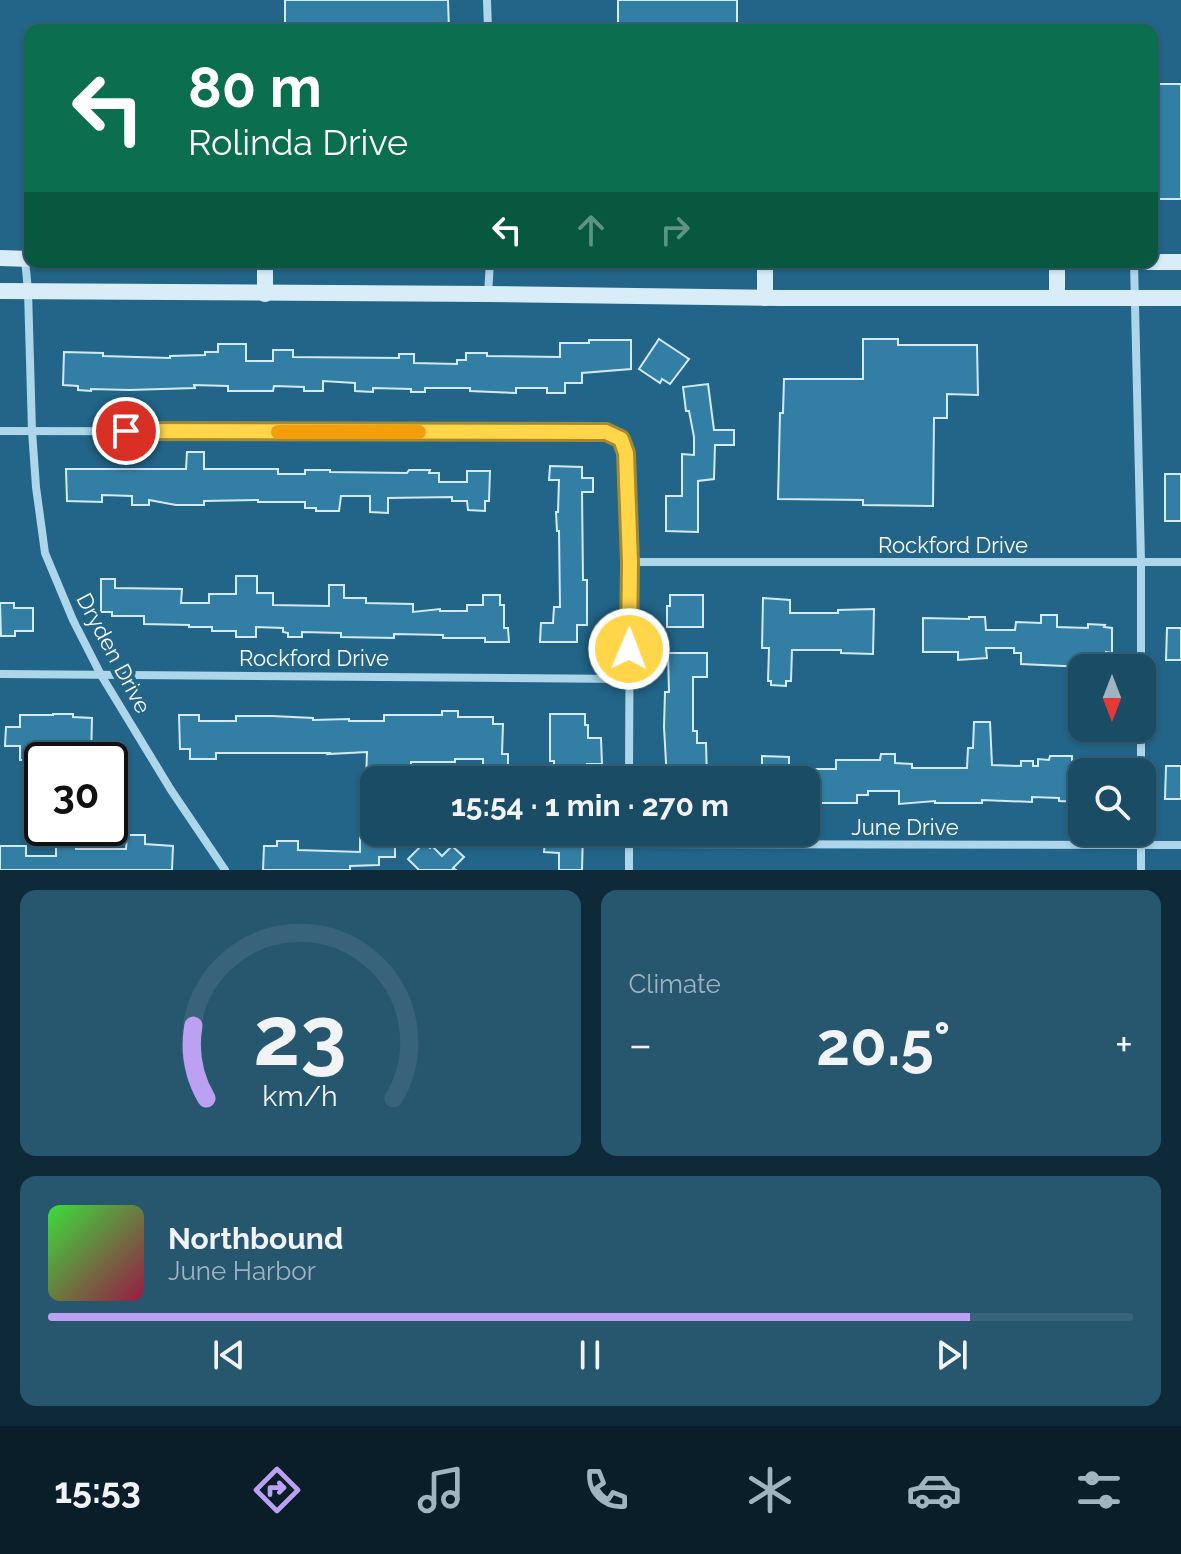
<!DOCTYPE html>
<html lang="en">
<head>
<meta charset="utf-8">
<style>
	:root { --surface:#1a4c66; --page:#27566f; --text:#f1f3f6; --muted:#9fb4bf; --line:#38637a; --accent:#bca0f2 }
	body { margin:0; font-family:Raleway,sans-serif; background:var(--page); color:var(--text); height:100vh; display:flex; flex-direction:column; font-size:30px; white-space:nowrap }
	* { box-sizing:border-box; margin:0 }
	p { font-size:26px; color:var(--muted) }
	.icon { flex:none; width:44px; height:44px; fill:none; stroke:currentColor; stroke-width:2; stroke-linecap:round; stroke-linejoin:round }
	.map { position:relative; height:870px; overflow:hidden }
	.details { display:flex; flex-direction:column; gap:20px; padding:20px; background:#0e2a38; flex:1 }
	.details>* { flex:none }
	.hud { position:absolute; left:24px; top:24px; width:1134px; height:244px; border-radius:16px; box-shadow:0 2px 6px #0004,0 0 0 2px var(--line); background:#0b6e4f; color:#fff; overflow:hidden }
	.needle { width:52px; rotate:180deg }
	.tools { position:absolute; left:1068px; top:654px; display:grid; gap:16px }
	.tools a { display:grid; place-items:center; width:88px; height:88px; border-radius:16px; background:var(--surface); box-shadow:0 2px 6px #0004,0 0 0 2px var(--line); font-size:40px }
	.speed { position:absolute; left:24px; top:742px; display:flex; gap:16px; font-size:40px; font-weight:700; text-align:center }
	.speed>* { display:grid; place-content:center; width:104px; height:104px; border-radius:50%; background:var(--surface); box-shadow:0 2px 6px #0004,0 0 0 2px var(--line); line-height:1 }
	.speed .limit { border:4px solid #111; border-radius:12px; background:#fff; color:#111 }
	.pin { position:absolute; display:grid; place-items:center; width:68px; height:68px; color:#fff; margin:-34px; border:4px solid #fff; border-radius:50%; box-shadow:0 2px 8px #0007 }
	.me { position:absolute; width:88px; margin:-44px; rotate:1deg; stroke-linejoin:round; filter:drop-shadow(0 0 6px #0008) }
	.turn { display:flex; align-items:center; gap:28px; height:168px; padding:0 32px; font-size:36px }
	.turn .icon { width:104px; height:104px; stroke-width:2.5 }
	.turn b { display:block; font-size:56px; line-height:68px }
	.lanes { display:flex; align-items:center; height:76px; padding:0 32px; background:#0003; justify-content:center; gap:40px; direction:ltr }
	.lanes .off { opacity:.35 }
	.big { font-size:60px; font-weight:700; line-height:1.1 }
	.details .widget { flex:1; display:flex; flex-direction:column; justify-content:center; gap:12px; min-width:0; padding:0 28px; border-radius:16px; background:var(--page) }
	.details .dial { align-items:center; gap:0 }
	.dial svg { height:208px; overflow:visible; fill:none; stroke:var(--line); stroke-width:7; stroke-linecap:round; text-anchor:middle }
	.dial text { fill:var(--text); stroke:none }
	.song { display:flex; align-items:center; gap:24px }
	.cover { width:96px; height:96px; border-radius:12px; background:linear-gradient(135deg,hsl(120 70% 55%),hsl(340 70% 35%)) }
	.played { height:8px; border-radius:4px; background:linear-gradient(90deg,var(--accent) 85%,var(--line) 85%) }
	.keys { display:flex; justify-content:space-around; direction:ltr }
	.heat { display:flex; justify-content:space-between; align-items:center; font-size:44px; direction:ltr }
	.details .tiles { flex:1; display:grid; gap:20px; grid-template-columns:1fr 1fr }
	.widget:last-child { grid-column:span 2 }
	.trip { position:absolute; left:360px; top:766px; width:460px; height:80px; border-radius:16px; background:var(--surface); box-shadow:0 2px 6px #0004,0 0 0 2px var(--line); font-weight:700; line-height:80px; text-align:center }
	.tab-bar { display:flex; height:128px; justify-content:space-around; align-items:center; background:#0a1e29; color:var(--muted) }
	.tab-bar .icon { width:56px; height:56px }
	.tab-bar .current { color:var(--accent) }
	.tab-bar b { font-size:36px; color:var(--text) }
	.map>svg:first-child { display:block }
	.building { fill:#327ea5; stroke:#d1ebf8; stroke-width:2 }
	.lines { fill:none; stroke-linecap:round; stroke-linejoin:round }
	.minor { stroke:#add6ea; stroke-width:8 }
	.secondary { stroke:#d8edf8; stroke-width:16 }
	.route-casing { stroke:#a68a30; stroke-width:20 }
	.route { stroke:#ffd54a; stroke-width:14 }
	.slow { stroke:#f59e0b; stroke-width:14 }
	.labels { text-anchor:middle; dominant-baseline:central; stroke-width:8; stroke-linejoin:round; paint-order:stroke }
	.street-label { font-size:22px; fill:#fff; stroke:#226588 }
</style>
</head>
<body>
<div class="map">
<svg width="1181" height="870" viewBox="0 0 1181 870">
	<rect width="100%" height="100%" fill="#226588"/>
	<g class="building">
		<path d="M285,0H448L449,30H366V23L318,24V30H295V25H285Z"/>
		<rect x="618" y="0" width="119" height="30"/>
		<path d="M1155,84H1181V199H1155V171L1152,167V113H1155Z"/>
		<path d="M659,339L689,359L670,384L662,379L660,383L639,369Z"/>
		<path d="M863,339H898V345H977L978,395L947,394V418H934L933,506L863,505V500L778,499L780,413H783L784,379H863Z"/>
		<path d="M589,340H631V369L582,373V383H565V393H547V388H516V393L470,391V388H425V392H411V389L373,388V392L355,391V383L323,381V391H304V387L274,386L273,391H228V386L194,385L195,388L129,390L91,389V391L78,390V386L63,385L64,352L103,353V356L170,358V356L205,355V352H218V344H246V361H273V350H293V357L399,358V354H414V363L457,364V360H466V353H487V356L560,357V343H589Z"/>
		<path d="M708,384L714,430H734V445H715L714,479L698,481V532L666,531V496H682V454L694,455V437L689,411H686L683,387Z"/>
		<path d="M187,452H204V469H278V474H305V470H330V472L407,473L409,470H430L429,473H439V482H467V471H490L489,501H485V511L468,510L467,501H452V497L388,498V513L370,512V496H341L339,511H316V508H305V502H258V500L204,501V505H176L149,500V505H132V496L102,495V502L67,501L66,469H186Z"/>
		<path d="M550,466L582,467V478H593V492H582L583,580H587V625H577V642H540L541,623H553L554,607H560L559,531H557L556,512H558L559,480H549Z"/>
		<rect x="1165" y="474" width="16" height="47"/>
		<path d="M236,576H257V593H273V605L329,606V585H344V598H366V603L413,604V612L440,609V611H467V605H483V595H500V605H504V628H508L509,642H485V638H443V635L394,634V638L341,637V633L302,632V637H288V633L283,632V628L256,627V637H236V631H212V627H189V625L144,624V616H112V612H101V579H115V588L182,589L181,603H209V594H236Z"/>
		<path d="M670,595H703V627H667V606H670Z"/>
		<path d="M763,598L790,600V613H838V610L874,609L873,654L841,653V650H792L791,681H786V686L771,685V681H768L769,648H762Z"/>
		<path d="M0,603H14V608H33V631H15V636H1Z"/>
		<path d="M1041,615H1057V627L1088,628V624L1105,625L1104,627L1112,628V653L1106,652V668L1021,664V653H1014V648H986L987,658L958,660V652H923V618L969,619V617H985L986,630H1015L1016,622L1041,623Z"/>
		<path d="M1167,628H1181V660H1166Z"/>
		<path d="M668,653H707V677H693V731H697V743H706L707,780H667L664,727L665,692H669Z"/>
		<path d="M442,711H458V717H493V724H503L502,754H508V768L483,769V759H455V762H411V779L409,780H366L367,752L328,754L329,753H216V759H190V749H180L179,715H199V721H236V716H272L313,718V720L349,719V721H384V715H442Z"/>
		<path d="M53,714H73V717L92,718L91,760H20V746H5L6,727H20V715H53Z"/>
		<path d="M550,714H585V725H588V738H601L602,764H587V780H554V761H550Z"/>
		<path d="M974,722H990L992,765L1021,766V761H1033V766H1038V759L1049,760L1050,756H1072V767H1082V802L1059,801V798L1032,797V802L982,800V803H935V801L899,804V791H868V795H857V803H818V799L806,797V769H836V760H880L881,754H895V763L912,764V768H967L968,748H973Z"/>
		<path d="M762,756L789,757V780H762Z"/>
		<path d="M1166,766H1181V799H1165Z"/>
		<path d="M553,832H583L582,870H559V853L544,852L545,839H553Z"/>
		<path d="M395,833V857H379V865L350,866V870H263L264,846H277V841H298V850L360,852V834Z"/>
		<path d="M127,835H145V844L173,846L172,870H0V846H26V856H56V845H76V849H126Z"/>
		<path d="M425,842L430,848L432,846L442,856L452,846L464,857L453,868L456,870H419L408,859Z"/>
	</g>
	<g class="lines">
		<g class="minor">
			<path d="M487,0L488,30"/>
			<path d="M25,259L28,291L32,431L36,487L45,553L73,620L101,675L171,790L225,870"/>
			<path d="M1134,262L1141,562V668"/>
			<path d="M488,294L490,262"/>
			<path d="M0,431L606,432L621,439L626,453L630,562L629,780"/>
			<path d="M630,562H1181"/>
			<path d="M0,674L628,679"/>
			<path d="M1141,728V772"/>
			<path d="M629,844L1181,845"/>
			<path d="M629,870V832"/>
			<path d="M1141,870V832"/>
		</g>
		<g class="secondary">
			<path d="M0,258L30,259"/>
			<path d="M265,262V294"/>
			<path d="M765,262V298"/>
			<path d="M1057,262V298"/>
			<path d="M1116,262H1181"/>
			<path d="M0,291L488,294L781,298H1181"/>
		</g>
	</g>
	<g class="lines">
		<g class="route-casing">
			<path id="route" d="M126,431L606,432L621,439L626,453L630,562L629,649"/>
		</g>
		<use href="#route" class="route"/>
		<path class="slow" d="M278,432H419"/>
	</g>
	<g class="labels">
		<g class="street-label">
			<text x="953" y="545">Rockford Drive</text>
			<text transform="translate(114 653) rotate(62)">Dryden Drive</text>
			<text x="314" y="658">Rockford Drive</text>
			<text x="905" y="827">June Drive</text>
		</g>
	</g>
</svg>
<div class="tools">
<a><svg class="needle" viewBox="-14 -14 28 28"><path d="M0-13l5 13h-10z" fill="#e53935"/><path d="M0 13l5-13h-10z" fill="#9fb4bf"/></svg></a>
<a><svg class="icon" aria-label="search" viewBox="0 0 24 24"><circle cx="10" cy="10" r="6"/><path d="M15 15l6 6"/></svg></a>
</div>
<div class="speed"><div class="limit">30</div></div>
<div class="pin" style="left:126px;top:431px;background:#d93025"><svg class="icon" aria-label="arrive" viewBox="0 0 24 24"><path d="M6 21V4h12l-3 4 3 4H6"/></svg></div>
<svg class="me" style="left:629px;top:649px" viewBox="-20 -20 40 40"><circle r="17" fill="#ffd54a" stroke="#fff" stroke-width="3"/><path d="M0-11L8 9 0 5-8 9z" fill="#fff"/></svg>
<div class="trip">15:54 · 1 min · 270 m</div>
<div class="hud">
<div class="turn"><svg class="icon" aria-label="left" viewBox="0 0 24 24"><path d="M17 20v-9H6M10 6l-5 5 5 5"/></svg><div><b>80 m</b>Rolinda Drive</div></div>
<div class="lanes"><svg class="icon" aria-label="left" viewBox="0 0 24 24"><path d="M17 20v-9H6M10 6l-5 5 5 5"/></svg><svg class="icon off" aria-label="ahead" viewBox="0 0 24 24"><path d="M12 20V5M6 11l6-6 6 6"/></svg><svg class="icon off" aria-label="right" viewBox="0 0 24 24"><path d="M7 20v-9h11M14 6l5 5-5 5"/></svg></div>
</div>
</div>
<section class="details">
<div class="tiles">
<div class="widget dial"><svg viewBox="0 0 100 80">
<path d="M14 69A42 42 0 1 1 86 69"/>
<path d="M14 69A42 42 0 0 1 9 41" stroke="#bca0f2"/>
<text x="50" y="56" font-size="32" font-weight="700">23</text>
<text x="50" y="72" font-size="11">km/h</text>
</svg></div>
<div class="widget"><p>Climate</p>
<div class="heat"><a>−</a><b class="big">20.5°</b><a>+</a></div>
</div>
<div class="widget">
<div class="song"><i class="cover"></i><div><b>Northbound</b><p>June Harbor</p></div></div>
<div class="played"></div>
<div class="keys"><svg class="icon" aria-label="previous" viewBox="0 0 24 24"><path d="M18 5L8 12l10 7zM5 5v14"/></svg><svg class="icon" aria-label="pause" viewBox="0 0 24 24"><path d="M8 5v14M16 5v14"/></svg><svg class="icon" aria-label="next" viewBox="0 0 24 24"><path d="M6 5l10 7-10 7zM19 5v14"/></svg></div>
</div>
</div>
</section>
<nav class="tab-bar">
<b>15:53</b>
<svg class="icon current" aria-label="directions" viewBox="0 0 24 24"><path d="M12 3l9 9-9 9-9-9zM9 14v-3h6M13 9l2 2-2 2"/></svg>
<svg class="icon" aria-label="music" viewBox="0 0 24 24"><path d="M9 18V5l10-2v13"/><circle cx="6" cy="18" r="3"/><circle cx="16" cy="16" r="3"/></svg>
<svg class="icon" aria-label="phone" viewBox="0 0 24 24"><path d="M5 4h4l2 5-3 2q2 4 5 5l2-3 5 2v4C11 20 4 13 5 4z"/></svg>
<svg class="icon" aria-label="climate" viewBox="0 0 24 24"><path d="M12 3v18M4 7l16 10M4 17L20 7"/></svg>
<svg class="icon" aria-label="car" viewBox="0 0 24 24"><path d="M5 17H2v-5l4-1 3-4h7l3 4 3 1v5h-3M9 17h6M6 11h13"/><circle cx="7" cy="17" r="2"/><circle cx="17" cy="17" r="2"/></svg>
<svg class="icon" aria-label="filters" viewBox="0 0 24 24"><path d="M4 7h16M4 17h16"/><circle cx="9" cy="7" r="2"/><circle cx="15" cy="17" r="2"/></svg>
</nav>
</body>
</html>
